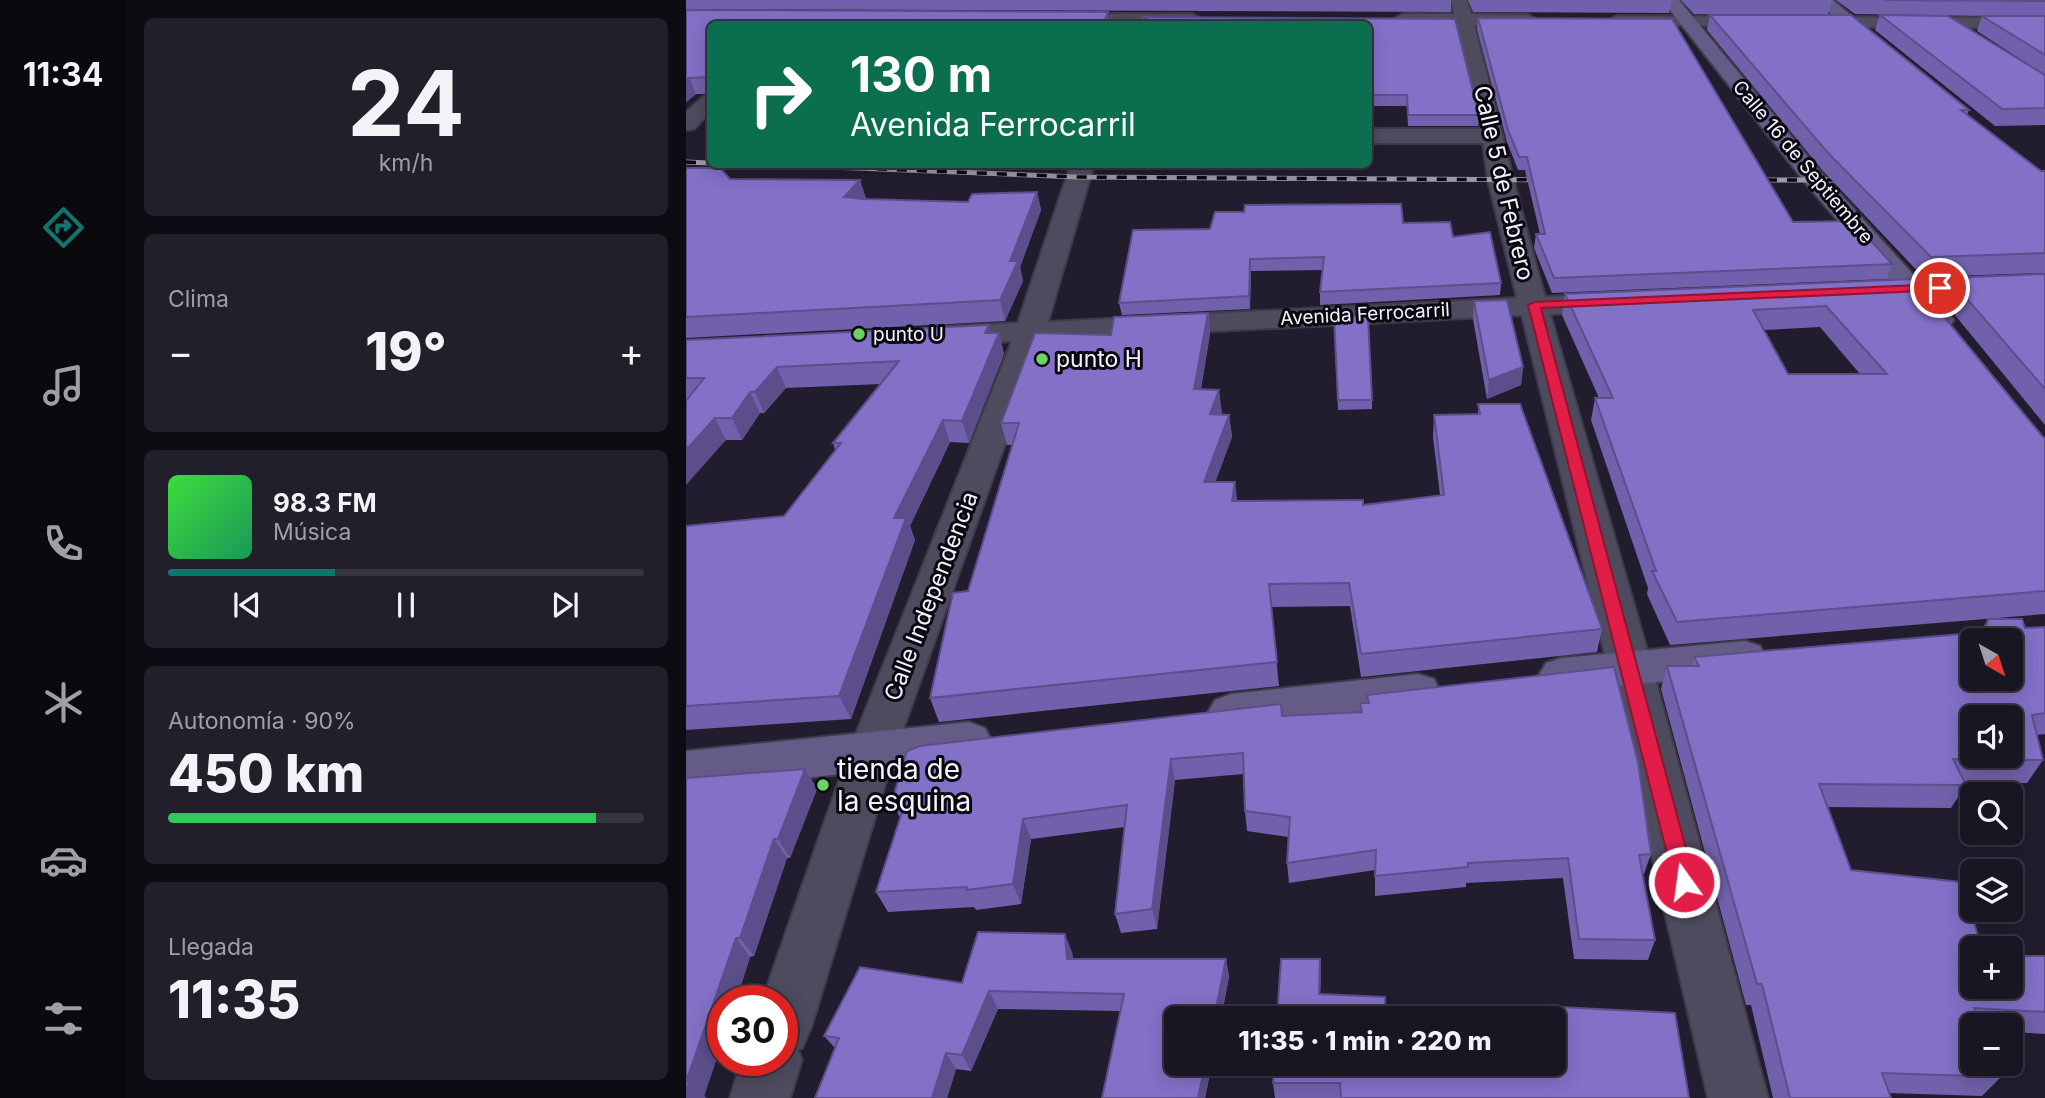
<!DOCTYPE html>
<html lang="es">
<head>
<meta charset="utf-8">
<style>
	:root { --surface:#191623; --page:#221f2b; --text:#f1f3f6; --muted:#9f9fa6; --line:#373541; --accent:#0f766e }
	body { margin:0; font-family:Inter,sans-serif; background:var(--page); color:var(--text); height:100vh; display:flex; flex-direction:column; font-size:26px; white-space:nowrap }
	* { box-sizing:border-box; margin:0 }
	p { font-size:23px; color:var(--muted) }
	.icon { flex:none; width:38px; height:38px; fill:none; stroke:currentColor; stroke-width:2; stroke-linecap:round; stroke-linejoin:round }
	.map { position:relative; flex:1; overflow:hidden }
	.panel { display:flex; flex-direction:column; gap:18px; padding:18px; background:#0e0c13; width:560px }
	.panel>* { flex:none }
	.guide { position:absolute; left:21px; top:21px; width:665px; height:147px; border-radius:10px; box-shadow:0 4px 18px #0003,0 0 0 2px var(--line); background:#0b6e4f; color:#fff; overflow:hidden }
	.needle { width:46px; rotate:141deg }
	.controls { position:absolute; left:1274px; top:628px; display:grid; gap:14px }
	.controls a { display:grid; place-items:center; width:63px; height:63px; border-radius:10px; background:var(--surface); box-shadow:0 4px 18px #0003,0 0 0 2px var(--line); font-size:35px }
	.speed { position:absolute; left:21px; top:985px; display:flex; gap:14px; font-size:35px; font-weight:700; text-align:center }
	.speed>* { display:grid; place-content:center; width:91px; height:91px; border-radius:50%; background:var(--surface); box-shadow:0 4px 18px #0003,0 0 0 2px var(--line); line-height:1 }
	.speed .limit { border:10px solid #d22; background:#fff; color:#111 }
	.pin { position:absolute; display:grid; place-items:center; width:60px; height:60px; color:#fff; margin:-30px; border:4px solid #fff; border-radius:50%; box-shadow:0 2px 7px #0007 }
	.me { position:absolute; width:77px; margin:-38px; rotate:346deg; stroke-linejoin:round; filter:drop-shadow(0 0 5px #0008) }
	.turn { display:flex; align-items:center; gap:24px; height:147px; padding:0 28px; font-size:32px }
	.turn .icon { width:91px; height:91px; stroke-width:2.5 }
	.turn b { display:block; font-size:49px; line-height:60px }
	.big { font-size:52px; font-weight:800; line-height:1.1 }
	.panel .widget { flex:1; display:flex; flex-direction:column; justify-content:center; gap:10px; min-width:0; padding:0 24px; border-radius:10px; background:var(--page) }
	.panel .dial { align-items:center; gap:0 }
	.dial b { font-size:91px; line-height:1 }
	.song { display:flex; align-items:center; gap:21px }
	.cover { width:84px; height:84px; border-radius:10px; background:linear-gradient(135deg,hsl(120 70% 55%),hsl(150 70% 35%)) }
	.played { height:7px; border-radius:4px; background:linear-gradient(90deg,var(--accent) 35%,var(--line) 35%) }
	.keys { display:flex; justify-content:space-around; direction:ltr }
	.heat { display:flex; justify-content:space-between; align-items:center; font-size:38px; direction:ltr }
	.charge { height:10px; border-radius:5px; background:linear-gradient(90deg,#34c759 90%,var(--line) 0) }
	.trip { position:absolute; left:478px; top:1006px; width:402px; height:70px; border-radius:10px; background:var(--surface); box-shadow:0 4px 18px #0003,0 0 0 2px var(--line); font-weight:800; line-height:70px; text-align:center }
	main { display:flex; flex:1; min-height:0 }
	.tabs { display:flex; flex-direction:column; width:126px; justify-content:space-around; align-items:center; background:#0a090e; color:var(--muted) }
	.tabs .icon { width:49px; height:49px }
	.tabs .active { color:var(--accent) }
	.tabs b { font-size:32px; color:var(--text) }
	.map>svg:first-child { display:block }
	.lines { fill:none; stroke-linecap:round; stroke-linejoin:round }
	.street-casing { stroke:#3d3b4a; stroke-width:4 }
	.secondary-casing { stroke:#3d3b4a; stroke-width:4 }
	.street { fill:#4f4b5f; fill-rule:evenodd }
	.secondary { fill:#645b86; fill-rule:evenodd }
	.rail-casing { stroke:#9d9aa9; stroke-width:5 }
	.rail { stroke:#0a0910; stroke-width:3.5; stroke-dasharray:10; stroke-linecap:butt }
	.wall { fill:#7160ab; fill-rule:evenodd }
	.shaded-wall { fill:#5c4e8b }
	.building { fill:#8370c7; stroke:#5c4e8b; stroke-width:2; fill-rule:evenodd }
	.route { fill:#e11d48; stroke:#92132f; stroke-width:2 }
	.poi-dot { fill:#6bd363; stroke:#0a0910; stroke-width:2.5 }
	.labels { text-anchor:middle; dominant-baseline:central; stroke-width:6; stroke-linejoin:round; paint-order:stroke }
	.far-street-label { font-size:19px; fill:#f4f2ff; stroke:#0a0910 }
	.far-poi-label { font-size:19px; fill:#f4f2ff; stroke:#0a0910; text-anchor:start }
	.street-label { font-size:23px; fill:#f4f2ff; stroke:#0a0910 }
	.poi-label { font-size:23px; fill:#f4f2ff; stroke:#0a0910; text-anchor:start }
	.near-poi-label { font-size:28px; fill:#f4f2ff; stroke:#0a0910; text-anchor:start }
</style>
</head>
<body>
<main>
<nav class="tabs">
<b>11:34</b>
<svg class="icon active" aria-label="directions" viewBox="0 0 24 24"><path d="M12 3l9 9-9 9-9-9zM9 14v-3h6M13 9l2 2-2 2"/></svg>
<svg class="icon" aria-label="music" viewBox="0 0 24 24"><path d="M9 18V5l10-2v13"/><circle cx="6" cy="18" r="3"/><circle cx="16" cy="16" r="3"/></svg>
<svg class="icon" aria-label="phone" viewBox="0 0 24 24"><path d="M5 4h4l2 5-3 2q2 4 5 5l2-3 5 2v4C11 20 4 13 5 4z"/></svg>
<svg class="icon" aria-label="climate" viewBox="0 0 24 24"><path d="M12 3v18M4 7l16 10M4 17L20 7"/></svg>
<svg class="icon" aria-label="car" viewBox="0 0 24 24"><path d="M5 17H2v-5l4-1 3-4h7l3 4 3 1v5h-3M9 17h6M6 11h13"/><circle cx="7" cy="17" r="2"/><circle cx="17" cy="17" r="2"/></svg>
<svg class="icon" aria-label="filters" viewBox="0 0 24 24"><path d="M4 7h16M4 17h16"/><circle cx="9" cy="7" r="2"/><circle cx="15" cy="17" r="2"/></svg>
</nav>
<section class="panel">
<div class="widget dial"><b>24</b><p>km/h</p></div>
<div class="widget"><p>Clima</p>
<div class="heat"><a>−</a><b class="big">19°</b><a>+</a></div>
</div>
<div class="widget">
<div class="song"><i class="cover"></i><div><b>98.3 FM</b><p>Música</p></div></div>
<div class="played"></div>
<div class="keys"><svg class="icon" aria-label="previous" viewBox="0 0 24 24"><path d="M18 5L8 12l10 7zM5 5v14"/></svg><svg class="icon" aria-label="pause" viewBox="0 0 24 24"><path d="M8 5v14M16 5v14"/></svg><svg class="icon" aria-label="next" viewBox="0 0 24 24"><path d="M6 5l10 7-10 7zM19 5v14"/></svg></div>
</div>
<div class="widget"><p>Autonomía · 90%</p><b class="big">450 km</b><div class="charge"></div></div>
<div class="widget"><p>Llegada</p><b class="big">11:35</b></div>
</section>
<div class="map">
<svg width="1359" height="1098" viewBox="0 0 1359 1098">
	<rect width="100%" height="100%" fill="#211d2f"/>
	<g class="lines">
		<g class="street-casing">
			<g id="street">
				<path d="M765,0H781L785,14L842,15L851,20L842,25H788C812,115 833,207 859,297L930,293L940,296L944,302L940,308L930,311L864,314L966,667L1082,1098H1022L922,667L836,315L356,340L209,752L125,1028L116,1048L112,1050L116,1060L104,1098H44L56,1060H96V1001H76L163,752L326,341L253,345L242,342L238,336L242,330L253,327L332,323L385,164H408L362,322L831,298L802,180L797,143H682V129H795L770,25L717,24L708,19L717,14H768Z"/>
				<path d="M371,14H506L515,19L506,24L365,23L362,19L365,15Z"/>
				<path d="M934,16L1359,18V28L928,25L925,21L928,17Z"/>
				<path d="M24,95V112L8,129L0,130V112L17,97Z"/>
				<path d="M1359,275V291L1186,298L1176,296L1172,290L1176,284L1186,282Z"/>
			</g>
		</g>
		<g class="secondary-casing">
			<g id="secondary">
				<path d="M976,0H993L1137,175L1263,314L1268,320L1263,326L1253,329L1243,326L1121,185Z"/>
				<path d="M1129,0H1147L1203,48L1194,53L1188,52Z"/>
				<path d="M1059,641L1074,646L1080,657L1074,668L1059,673L875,692L860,687L853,675L860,663L875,658Z"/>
				<path d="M732,674L748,679L754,691L748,703L732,708L545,730L529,724L522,712L529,700L545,694Z"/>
				<path d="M283,722L299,728L306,741L299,754L283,760L0,791V751Z"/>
			</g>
		</g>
		<use href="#street" class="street"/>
		<use href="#secondary" class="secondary"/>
		<g class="rail-casing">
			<g id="rail">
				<path d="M0,162L24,163"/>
				<path d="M71,164L391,177L862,180"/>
				<path d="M1061,180H1166"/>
			</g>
		</g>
		<use href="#rail" class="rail"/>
	</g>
	<g class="wall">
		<path d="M0,0H765V12L0,9Z"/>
		<path d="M782,0H986L983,13L787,12Z"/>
		<path d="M995,0H1146L1142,14H1008Z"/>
		<path d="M1150,0H1359V125L1309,126L1189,30L1194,15L1351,70L1291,31L1296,16H1302L1169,14Z"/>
		<path d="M0,10L24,24V94H10L0,102Z"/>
		<path d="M1024,15L1283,110L1281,115L1355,171H1359V273L1237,277L1137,171L1021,30Z"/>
		<path d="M455,17L769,19L793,115L792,126H722L721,106H682V24H456Z"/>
		<path d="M792,18L1107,222L1206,264L1201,279L866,293L848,248L850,234H854L839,170H832L821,142L791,29Z"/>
		<path d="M0,168L44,179L174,180L180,199L282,202L351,192L355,210L334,267L337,281L319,321L0,338Z"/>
		<path d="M717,223L767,237L815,283L814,295L634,305V292L637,270L565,271L564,309L436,315L433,303L524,229Z"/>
		<path d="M1359,274V425L1255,298L1263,278Z"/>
		<path d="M1227,279L1357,437L1359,438V614L984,645L961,594L962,588L905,420L909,398H913L876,315L879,294ZM1134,327L1174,374H1102L1078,330Z"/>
		<path d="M788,301L837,367L835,385L801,399L787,319Z"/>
		<path d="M522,313L524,334L515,389L536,412L535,414L543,415L546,437L529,482L551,501L677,505L754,495L747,437L748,415L792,414V404L916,629L911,652L675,677L664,606L585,607L593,686L253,722L244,698L282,591L327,445H321L315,423L425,335Z"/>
		<path d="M648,317L686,400V409L652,410Z"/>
		<path d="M313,333L318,354L283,443L264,442L224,526L229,540L165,719L0,730V526L98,516L149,450L147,443L195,384L100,388L78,413H74L56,440H40L1,399H0V340Z"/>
		<path d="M1302,619L1339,628L1359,627V734L1351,735L1357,760L1341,783H1279L1280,785L1265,808L1142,807L1165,870L1286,987L1359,956V1034L1325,1032V1026H1286L1315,1077L1296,1096L1203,1093L1205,1098H1087L1065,1005H1060L975,689L981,666H1006L1008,657L1294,633Z"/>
		<path d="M681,695L965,854L958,874H956L969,940L962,960L888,959L877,878L780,883V887L689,896V870L603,883L601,863L602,837L561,831L559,811L557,774L489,780L471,929L435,933L429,914L439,827L345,839L335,904L290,910L288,907L202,912L190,892L214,818L206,801L596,716L675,712L674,703H681Z"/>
		<path d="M119,769L131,789L104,858H101L68,956L64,957L50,1001H37V1040L18,1096L21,1098H0V778Z"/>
		<path d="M386,952L387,959H540L543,977L535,1018H490V1064H526L519,1098H416L434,1011L312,1009L285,1071L270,1069L261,1098H129L149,1048L138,1036L276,983Z"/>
		<path d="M873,1007L1003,1098H589L587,1083L868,1064L870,1041L868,1024Z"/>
	</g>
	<g class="shaded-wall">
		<path d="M422,12L424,24H417Z"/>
		<path d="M3,78L10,94L0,102V80Z"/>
		<path d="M174,180L180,199L158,197Z"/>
		<path d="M351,192L355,210L334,267L337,281L319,321L314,300L324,261Z"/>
		<path d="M564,259L565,271L564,309L563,296Z"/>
		<path d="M522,313L524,334L511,411L508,389Z"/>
		<path d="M303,325L308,344L313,333L318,354L283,443L276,421L299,333Z"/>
		<path d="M91,367L100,388L78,413L69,392Z"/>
		<path d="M837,367L835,385L801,399L803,380Z"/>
		<path d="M533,390L536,412L527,436L524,414Z"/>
		<path d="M64,392L74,413L56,440L46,418Z"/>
		<path d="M543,415L546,437L521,505L518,482Z"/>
		<path d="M29,418L40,440L0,485V450Z"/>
		<path d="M257,420L264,442L224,526L229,540L165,719L153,696L208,518Z"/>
		<path d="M549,482L552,505L546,501Z"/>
		<path d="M485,759L489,780L471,929L466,909Z"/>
		<path d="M119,769L131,789L104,858L92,839Z"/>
		<path d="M337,819L345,839L335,904L327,884Z"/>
		<path d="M88,839L101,858L68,956L54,938Z"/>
		<path d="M379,934L386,952L388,977L381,959Z"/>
		<path d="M50,938L64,957L50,1001H37V1040L18,1096L21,1098H0V1082Z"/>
		<path d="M540,959L543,977L535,1018H528Z"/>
		<path d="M634,959L635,977L634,1011L633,994Z"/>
		<path d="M303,991L312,1009L285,1071L276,1055Z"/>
		<path d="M260,1053L270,1069L261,1098H246Z"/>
		<path d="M519,1064H526L519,1098H512Z"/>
	</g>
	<g class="building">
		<path d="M1197,0H1359V1Z"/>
		<path d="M0,10L422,12L417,24H24V77L3,78L0,80Z"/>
		<path d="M1024,15H1165L1283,110H1275L1355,171H1359V253L1245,257L1142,153Z"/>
		<path d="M1194,15L1262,16L1359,75V108L1316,109Z"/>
		<path d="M1296,16H1359V55Z"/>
		<path d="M455,17L769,19L793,115H722L721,95H682V24H475Z"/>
		<path d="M792,18L986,19L1107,222L1167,221L1206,264L868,278L850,234H859L841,157H833L822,130Z"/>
		<path d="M0,168H34L44,179L174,180L158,197L178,199L282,202L286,194L351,192L324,261H332L314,300L0,317Z"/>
		<path d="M715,204L717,223L764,222L767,237L804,232L815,283L634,292L638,257L564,259L563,296L433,303L447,230L524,229L529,212H558L559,205Z"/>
		<path d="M1359,274V389L1263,278Z"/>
		<path d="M1227,279L1357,437L1359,438V591L991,622L966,571H970L909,398H927L879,294ZM1140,306L1201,374H1102L1067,310Z"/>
		<path d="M821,300L837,367L803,380L788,301Z"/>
		<path d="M522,313L508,389L533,390L524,414L543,415L518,482H549L546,501L677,500V505L758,495L748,415L794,414L792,404H834L916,629L675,654L663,583L583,584L591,662L244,698L267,593L282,591L333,423H315L349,333L425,335L428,317Z"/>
		<path d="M682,316L686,400H652L648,317Z"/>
		<path d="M303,325L299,333H313L276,421L257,420L208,518H220L153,696L0,706V526L98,516L155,443H147L213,361L91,367L69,392H64L46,418H29L0,450V401L18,378H0V340Z"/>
		<path d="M1302,619H1336L1339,628L1359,627V713L1346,715L1357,760L1267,759L1280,785L1133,784L1165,870L1275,882L1296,948H1286V987H1325V956H1359V1012L1288,1008L1295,1026H1286V1064H1310L1315,1077L1196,1073L1205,1098H1104L1076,984H1071L981,666H1013L1008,657L1299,632ZM1286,640H1325V679H1286ZM1286,718H1325V756H1286Z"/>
		<path d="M928,667L952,762L965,854L953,855L969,940L893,939L882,858L782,863V867L689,876L690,850L601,863L604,817L559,811L557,753L485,759L466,909L429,914L441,805L337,819L327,884L280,890L281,887L190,892L220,800L206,801L221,751L234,746L595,704L596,716L676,712L674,703H683L681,695Z"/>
		<path d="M119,769L92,839H88L54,938H50L0,1082L4,1081L0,1092V778Z"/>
		<path d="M292,932L379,934L381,959H540L528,1018H490V1064H519L512,1098H416L438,994L303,991L276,1055L260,1053L246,1098H129L153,1038L138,1036L174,967L276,983Z"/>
		<path d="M595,959H634L633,994L699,997V1018H591Z"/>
		<path d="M873,1007L989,1013L1003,1098H655L654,1083H587L588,1064H868V1041L876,1040Z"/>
	</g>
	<path class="route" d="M1254,284L1260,288L1258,290L855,308L1009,882L1006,889L998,892L990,889L842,305L848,302Z"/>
	<g class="poi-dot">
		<circle cx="173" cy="334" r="7"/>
		<circle cx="356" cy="359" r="7"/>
		<circle cx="137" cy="785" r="7"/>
	</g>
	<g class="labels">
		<g class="far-street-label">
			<text transform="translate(1117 162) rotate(50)">Calle 16 de Septiembre</text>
			<text transform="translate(679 314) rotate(-3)">Avenida Ferrocarril</text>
		</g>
		<g class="far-poi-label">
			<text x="187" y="334">punto U</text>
		</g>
		<g class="street-label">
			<text transform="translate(818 183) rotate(77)">Calle 5 de Febrero</text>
			<text transform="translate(245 596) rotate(-69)">Calle Independencia</text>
		</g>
		<g class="poi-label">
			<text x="370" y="359">punto H</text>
		</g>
		<g class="near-poi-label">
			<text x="151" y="769">tienda de<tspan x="151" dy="32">la esquina</tspan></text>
		</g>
	</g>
</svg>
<div class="controls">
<a><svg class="needle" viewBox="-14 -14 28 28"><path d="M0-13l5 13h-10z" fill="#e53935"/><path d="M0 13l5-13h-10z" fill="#9f9fa6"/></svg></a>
<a><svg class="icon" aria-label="sound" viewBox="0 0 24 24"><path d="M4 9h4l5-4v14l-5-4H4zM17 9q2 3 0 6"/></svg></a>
<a><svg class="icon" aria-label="search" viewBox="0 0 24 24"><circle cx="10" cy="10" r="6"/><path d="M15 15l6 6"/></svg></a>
<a><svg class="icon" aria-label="layers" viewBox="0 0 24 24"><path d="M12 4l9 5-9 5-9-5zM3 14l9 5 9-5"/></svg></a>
<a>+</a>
<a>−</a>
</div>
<div class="speed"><div class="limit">30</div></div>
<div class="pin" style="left:1254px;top:288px;background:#d93025"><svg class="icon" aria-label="arrive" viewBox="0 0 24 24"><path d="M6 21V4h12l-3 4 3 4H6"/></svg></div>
<svg class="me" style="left:998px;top:882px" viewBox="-20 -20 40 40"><circle r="17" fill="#e11d48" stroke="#fff" stroke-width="3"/><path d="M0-11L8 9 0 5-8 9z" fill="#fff"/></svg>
<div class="trip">11:35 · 1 min · 220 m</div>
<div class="guide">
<div class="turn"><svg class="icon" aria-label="right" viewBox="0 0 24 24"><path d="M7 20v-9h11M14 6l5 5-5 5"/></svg><div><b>130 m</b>Avenida Ferrocarril</div></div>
</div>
</div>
</main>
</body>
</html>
